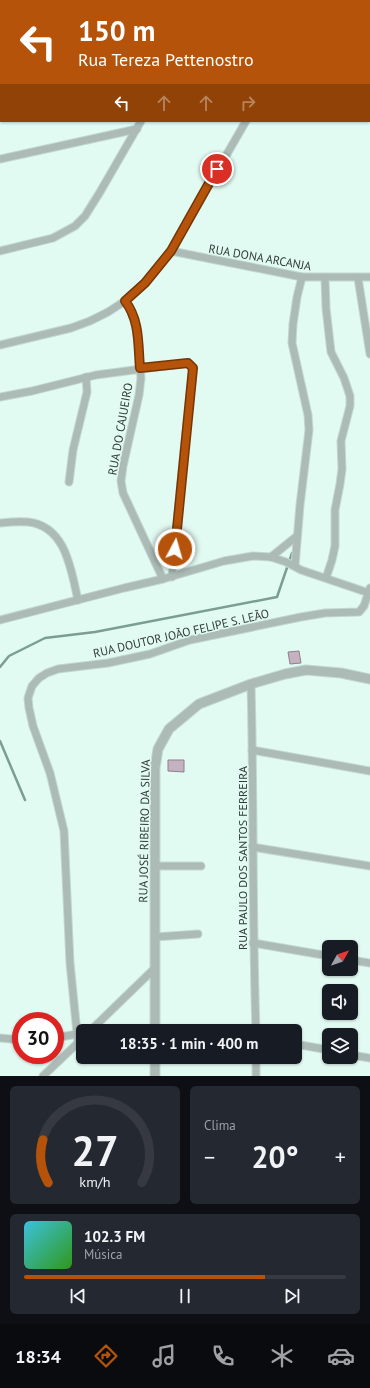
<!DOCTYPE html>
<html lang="pt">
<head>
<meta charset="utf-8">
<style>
	:root { --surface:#171b24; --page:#242831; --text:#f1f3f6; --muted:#9ea1a6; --line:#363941; --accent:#b45309 }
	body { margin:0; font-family:"PT Sans",sans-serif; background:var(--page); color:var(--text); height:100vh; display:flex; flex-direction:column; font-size:15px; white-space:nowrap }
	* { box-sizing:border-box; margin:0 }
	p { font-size:13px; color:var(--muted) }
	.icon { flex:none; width:22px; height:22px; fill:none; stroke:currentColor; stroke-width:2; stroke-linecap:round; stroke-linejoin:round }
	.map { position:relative; height:1076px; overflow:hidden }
	.panel { display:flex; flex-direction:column; gap:10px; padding:10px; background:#0d0f14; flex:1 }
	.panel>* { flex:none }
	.guide { position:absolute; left:0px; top:0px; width:370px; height:122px; box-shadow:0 1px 3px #0004; background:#b45309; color:#fff; overflow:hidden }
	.needle { width:26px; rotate:50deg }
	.controls { position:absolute; left:322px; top:940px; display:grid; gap:8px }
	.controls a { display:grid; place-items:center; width:36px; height:36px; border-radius:6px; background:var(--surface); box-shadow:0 1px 3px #0004; font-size:20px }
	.speed { position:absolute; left:12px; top:1012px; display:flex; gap:8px; font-size:20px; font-weight:700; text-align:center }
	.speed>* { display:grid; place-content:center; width:52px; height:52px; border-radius:50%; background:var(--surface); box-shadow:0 1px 3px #0004; line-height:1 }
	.speed .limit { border:6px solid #d22; background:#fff; color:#111 }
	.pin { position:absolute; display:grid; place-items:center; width:34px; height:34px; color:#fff; margin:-17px; border:2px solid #fff; border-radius:50%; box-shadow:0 1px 4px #0007 }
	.me { position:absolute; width:44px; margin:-22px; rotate:6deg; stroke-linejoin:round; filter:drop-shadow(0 0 3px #0008) }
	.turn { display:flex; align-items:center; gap:14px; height:84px; padding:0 12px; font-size:18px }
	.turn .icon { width:52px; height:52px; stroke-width:2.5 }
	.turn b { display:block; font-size:28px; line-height:34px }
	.lanes { display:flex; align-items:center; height:38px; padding:0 12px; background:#0003; justify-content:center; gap:20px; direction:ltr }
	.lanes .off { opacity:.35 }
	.big { font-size:30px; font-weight:700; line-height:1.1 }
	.panel .widget { flex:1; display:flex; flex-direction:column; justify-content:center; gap:6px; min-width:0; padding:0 14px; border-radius:6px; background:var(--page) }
	.panel .dial { align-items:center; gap:0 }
	.dial svg { height:104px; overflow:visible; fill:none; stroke:var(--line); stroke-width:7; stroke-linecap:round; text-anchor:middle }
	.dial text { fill:var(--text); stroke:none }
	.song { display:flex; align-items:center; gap:12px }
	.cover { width:48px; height:48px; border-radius:6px; background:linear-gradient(135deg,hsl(190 70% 55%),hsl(110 70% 35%)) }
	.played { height:4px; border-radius:2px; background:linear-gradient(90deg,var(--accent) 75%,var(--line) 75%) }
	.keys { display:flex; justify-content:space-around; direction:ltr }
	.heat { display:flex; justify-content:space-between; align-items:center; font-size:22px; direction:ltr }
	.panel .tiles { flex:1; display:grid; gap:10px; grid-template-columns:1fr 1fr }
	.widget:last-child { grid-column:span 2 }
	.trip { position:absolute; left:76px; top:1024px; width:226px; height:40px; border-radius:6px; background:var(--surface); box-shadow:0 1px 3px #0004; font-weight:700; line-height:40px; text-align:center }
	.tab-bar { display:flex; height:64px; justify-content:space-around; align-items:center; background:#090b0e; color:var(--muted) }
	.tab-bar .icon { width:28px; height:28px }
	.tab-bar .current { color:var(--accent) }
	.tab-bar b { font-size:18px; color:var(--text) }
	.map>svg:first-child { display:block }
	.green { fill:#bad1c8 }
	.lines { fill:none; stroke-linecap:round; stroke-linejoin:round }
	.stream { stroke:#7b9e91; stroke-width:2.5 }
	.building { fill:#c4b2c1; stroke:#8f7e8c }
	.minor-casing { stroke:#c2d8d0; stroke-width:9 }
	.tertiary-casing { stroke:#c2d8d0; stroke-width:11 }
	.minor { stroke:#acbbb5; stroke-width:7 }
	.tertiary { stroke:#acbbb5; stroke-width:9 }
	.route-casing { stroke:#753606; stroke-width:10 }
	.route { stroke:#b45309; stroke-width:7 }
	.labels { text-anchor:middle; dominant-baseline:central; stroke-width:3; stroke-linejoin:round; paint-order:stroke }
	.street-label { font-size:12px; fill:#313b37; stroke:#e2fbf2 }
</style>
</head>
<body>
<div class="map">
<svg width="370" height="1076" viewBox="0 0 370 1076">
	<rect width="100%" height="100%" fill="#e2fbf2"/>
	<path class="green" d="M53,0H127L128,1H47Z"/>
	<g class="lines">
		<g class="stream">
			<path d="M0,667L9,656L45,638L95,632L277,597L292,553"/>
			<path d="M0,741L25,800"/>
		</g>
	</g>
	<g class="building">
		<path d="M127,0H202V1H128Z"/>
		<path d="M299,651L301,663L290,664L288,652Z"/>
		<path d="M168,760H184V772L168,771Z"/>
	</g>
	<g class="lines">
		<g class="minor-casing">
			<g id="minor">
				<path d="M213,1L214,0"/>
				<path d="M0,70H1"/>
				<path d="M0,159L137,129"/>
				<path d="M0,251L53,238L75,226L85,216L100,192L141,121"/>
				<path d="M171,251L302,277H370"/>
				<path d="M325,278L326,308L331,352L344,378L350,396V406L341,441L342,469L340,484L335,510V546L332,560L326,578"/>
				<path d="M358,278L370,354"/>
				<path d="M125,301L130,308L137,330L141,378L139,395L123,466L121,481L123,493L130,508L163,579"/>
				<path d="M0,345L71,328L90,321L108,312L125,301L145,283L171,251L246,121"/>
				<path d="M0,397L32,391L96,375L187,363L193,368C190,399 186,430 183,462C179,500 176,539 172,577"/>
				<path d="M69,482L73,450L87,392L86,377"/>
				<path d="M0,523C9,522 19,521 28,522C66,526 71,570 78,600"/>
				<path d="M271,557L297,536"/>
				<path d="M295,566L300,505L309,430L308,415L292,343L293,324L297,297L302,277"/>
				<path d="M0,620L124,588L163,579L224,561L253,556L271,557L286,562L301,570L369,593"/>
				<path d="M251,684C254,800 252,915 256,1031"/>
				<path d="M252,750L370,771"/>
				<path d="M252,847L370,866"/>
				<path d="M155,866H201"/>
				<path d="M155,937L198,934"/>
				<path d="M253,943L329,956"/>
				<path d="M351,960L370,963"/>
				<path d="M90,1031L155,968"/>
				<path d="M0,1038L21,1040"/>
				<path d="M55,1038L77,1034"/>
				<path d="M78,1043L70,963L64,831L50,773L33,726L29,708L28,698L32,686L39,678L47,673L58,669L108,663L150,654L190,640L301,617L325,613L359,612L364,606L370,588"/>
				<path d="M295,1044L329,1050"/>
				<path d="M351,1055L370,1058"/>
				<path d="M43,1076L83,1038"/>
				<path d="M256,1076V1057"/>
			</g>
		</g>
		<g class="tertiary-casing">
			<g id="tertiary">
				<path d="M279,0L280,1"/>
				<path d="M343,0V1"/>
				<path d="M40,1L44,0"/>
				<path d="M0,9H1"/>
				<path d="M369,62L370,64"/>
				<path d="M155,1031V768L158,749L169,729L199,704L251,684L285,674L306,670L341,673L370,679"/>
				<path d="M155,1057V1076"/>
			</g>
		</g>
		<use href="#minor" class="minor"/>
		<use href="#tertiary" class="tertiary"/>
	</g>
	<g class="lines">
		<g class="route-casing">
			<path id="route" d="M175,549L193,368L188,363L140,368C138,345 140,320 125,301L145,283L171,251L217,169"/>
		</g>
		<use href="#route" class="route"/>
	</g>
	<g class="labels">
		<g class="street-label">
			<text transform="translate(260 257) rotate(10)">RUA DONA ARCANJA</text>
			<text transform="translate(120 429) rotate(-80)">RUA DO CAJUEIRO</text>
			<text transform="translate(181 633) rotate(-13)">RUA DOUTOR JOÃO FELIPE S. LEÃO</text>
			<text transform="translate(144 831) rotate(-89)">RUA JOSÉ RIBEIRO DA SILVA</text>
			<text transform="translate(242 858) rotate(-90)">RUA PAULO DOS SANTOS FERREIRA</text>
		</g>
	</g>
</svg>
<div class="controls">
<a><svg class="needle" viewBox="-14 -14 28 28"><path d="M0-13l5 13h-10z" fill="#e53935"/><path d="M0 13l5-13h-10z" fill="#9ea1a6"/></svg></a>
<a><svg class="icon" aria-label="sound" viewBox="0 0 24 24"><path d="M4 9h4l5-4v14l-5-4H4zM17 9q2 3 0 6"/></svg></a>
<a><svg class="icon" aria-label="layers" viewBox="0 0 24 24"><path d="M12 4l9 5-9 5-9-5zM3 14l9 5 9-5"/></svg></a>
</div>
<div class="speed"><div class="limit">30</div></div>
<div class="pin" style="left:217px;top:169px;background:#d93025"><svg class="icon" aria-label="arrive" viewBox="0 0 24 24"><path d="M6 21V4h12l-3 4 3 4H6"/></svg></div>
<svg class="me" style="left:175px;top:549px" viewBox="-20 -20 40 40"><circle r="17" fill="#b45309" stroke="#fff" stroke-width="3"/><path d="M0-11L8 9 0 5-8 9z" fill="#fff"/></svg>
<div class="trip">18:35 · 1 min · 400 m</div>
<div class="guide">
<div class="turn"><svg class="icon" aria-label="left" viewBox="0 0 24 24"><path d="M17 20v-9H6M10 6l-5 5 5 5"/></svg><div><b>150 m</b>Rua Tereza Pettenostro</div></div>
<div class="lanes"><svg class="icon" aria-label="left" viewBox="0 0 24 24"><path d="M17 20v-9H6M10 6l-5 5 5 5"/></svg><svg class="icon off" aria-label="ahead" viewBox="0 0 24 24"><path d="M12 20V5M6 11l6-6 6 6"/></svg><svg class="icon off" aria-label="ahead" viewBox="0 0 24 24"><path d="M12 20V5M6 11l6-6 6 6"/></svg><svg class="icon off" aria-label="right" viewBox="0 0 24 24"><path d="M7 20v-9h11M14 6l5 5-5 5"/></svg></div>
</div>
</div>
<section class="panel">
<div class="tiles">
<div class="widget dial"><svg viewBox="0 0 100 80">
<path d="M14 69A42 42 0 1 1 86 69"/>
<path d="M14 69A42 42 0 0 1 10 36" stroke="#b45309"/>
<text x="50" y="56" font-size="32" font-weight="700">27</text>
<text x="50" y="72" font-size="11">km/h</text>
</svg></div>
<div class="widget"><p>Clima</p>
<div class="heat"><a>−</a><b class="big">20°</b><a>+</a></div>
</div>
<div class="widget">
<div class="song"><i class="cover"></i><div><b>102.3 FM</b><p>Música</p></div></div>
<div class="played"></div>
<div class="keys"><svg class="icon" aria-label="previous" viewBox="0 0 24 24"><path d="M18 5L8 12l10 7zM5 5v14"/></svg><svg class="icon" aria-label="pause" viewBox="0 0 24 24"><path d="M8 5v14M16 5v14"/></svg><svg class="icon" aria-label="next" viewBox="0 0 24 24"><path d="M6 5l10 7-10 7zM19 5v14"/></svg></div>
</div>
</div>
</section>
<nav class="tab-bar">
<b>18:34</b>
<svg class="icon current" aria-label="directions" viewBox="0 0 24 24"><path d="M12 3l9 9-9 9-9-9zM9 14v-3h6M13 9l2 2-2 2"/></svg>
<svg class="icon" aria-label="music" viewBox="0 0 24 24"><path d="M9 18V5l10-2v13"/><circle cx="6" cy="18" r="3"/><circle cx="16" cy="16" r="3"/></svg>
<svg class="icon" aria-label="phone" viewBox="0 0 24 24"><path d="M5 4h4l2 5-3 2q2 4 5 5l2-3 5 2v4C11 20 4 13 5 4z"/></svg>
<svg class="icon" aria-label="climate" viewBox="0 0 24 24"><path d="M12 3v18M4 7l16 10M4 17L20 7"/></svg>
<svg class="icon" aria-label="car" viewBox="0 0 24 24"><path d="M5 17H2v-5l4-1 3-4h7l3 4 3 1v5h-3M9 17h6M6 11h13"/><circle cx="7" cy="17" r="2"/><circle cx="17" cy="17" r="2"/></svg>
</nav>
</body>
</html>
